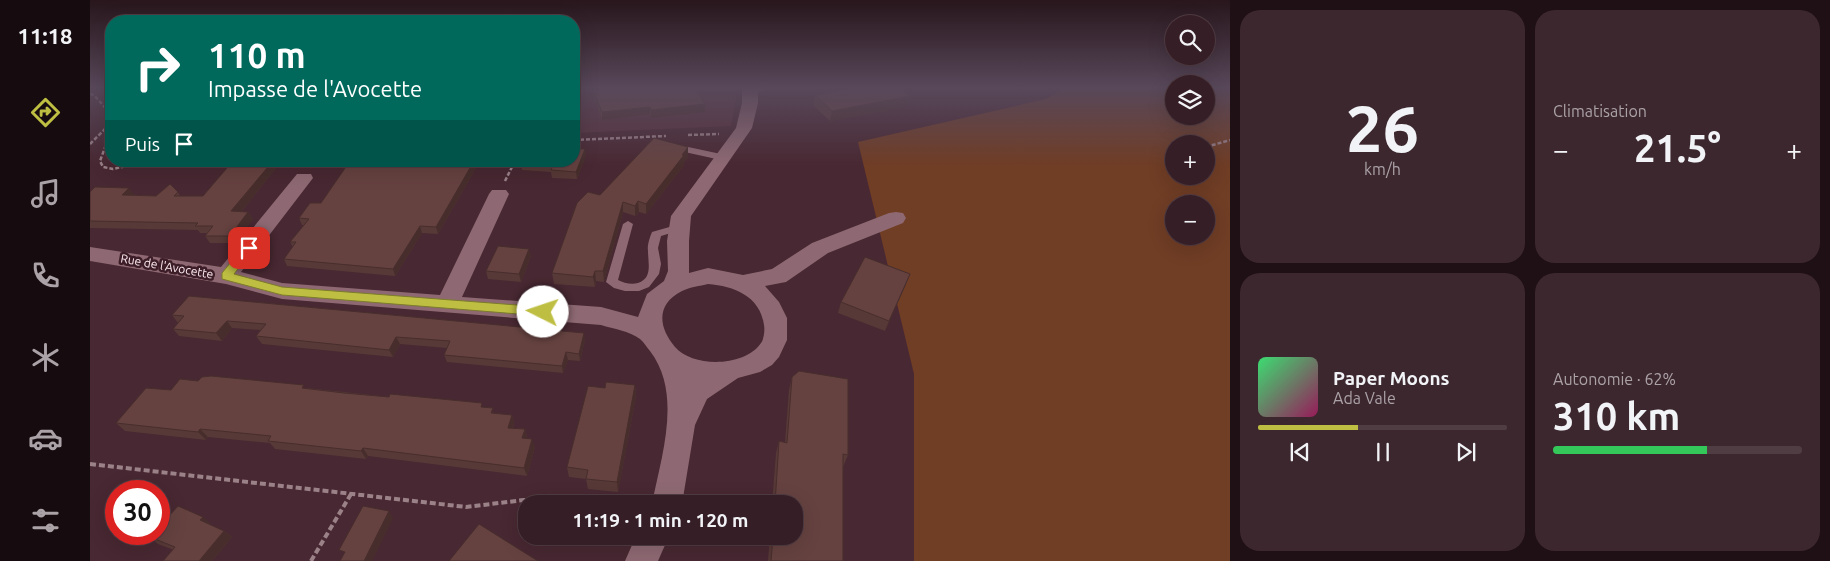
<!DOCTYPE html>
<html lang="fr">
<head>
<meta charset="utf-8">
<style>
	:root { --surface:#361e26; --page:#3d272e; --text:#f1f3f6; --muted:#aaa2a7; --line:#503c43; --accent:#bebe42 }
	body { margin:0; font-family:Ubuntu,sans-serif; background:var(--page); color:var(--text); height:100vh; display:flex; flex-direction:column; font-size:19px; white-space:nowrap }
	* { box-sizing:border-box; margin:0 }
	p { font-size:16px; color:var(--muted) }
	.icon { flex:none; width:28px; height:28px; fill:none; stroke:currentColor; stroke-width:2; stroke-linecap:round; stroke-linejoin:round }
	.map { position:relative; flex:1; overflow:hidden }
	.panel { display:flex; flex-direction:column; gap:10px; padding:10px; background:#1e1015; width:600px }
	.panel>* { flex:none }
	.top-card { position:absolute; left:15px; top:15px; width:475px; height:152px; border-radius:20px; box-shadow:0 5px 20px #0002,0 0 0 1px var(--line); background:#00695c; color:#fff; overflow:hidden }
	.buttons { position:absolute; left:1075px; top:15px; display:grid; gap:10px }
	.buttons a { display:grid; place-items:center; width:50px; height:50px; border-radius:50%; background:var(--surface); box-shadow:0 5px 20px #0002,0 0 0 1px var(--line); font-size:25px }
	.speed { position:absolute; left:15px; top:480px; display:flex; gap:10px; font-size:25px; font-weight:700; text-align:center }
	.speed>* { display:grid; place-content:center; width:65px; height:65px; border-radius:50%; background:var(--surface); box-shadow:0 5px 20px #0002,0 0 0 1px var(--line); line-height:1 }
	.speed .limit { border:8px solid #d22; background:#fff; color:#111 }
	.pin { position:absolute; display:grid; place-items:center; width:42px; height:42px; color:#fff; margin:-21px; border-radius:10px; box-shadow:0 2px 8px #0006 }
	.me { position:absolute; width:55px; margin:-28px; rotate:274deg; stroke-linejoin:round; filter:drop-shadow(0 0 4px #0008) }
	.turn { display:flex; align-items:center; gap:18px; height:105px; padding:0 20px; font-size:22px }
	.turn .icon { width:65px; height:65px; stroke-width:2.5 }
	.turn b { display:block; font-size:35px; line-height:42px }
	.then { display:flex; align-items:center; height:48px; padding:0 20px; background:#0003; gap:10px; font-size:19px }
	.big { font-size:38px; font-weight:700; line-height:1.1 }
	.panel .tile { flex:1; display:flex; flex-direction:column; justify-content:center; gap:8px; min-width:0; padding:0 18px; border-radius:20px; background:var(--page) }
	.panel .dial { align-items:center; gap:0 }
	.dial b { font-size:65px; line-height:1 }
	.song { display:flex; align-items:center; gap:15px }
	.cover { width:60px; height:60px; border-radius:8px; background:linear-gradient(135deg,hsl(140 70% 55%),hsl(330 70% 35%)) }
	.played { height:5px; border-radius:2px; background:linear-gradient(90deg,var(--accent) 40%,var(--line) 40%) }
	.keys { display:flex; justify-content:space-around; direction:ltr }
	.heat { display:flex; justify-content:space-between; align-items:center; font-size:28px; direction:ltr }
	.charge { height:8px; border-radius:4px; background:linear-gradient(90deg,#34c759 62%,var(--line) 0) }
	.panel .tiles { flex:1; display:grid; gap:10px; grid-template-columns:repeat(2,1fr) }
	.trip { position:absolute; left:428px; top:495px; width:285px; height:50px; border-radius:20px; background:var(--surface); box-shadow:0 5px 20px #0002,0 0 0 1px var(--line); font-weight:700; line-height:50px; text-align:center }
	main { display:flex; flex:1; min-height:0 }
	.tab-bar { display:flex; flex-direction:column; width:90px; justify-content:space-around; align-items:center; background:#160c0f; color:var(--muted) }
	.tab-bar .icon { width:35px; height:35px }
	.tab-bar .current { color:var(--accent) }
	.tab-bar b { font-size:22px; color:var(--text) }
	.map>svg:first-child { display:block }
	.built { fill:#56303c }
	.green { fill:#703d25; fill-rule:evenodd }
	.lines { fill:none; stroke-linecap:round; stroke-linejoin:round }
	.path-far1 { stroke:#9b8289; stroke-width:2.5; stroke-dasharray:4 2; stroke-linecap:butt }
	.path { stroke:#9b8289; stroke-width:4; stroke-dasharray:6 3; stroke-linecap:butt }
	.lane { fill:#8e6973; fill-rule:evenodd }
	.street { fill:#8e6973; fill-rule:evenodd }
	.wall { fill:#573937 }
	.shaded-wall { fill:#472e2d }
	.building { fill:#654240; stroke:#472e2d }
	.route { fill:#bebe42; stroke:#7c7c2b }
	.labels { text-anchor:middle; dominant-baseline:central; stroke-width:5; stroke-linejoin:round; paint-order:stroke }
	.street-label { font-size:12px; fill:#feedf1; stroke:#3d1e28 }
</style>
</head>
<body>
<main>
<nav class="tab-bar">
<b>11:18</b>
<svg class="icon current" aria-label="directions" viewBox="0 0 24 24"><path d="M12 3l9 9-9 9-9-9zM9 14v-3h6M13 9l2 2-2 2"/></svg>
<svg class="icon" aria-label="music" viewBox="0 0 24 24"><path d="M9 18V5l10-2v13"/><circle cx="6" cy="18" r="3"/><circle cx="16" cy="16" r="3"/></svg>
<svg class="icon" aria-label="phone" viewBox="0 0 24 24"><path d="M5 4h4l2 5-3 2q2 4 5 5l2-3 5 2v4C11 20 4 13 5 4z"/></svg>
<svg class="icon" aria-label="climate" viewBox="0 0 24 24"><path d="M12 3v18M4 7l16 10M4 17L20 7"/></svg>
<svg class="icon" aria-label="car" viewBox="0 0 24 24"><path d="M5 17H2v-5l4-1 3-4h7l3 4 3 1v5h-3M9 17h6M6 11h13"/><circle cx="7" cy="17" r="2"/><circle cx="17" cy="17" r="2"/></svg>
<svg class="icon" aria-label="filters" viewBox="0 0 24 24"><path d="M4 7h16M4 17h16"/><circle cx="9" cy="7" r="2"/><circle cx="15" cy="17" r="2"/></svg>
</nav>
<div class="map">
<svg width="1140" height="561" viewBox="0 0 1140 561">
	<rect width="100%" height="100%" fill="#482832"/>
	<path class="built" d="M484,88H648L641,126L484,133Z"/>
	<path class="green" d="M975,88H1084V116H1116V88H1140V561H824V374L768,142L956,99ZM1084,144H1116V176H1084ZM1084,204H1116V236H1084Z"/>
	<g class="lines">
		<g class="path-far1">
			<path d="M0,94L4,95L19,112L15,129L21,134"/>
			<path d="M20,134L10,161L13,167L23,169L59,161"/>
			<path d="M598,135L629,134"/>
			<path d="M484,140L576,136"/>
			<path d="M0,144L15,129"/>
			<path d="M1116,147L1140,140"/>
			<path d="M1079,157L1084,156"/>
			<path d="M415,181L425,161"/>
		</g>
		<g class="path">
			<path d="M0,464L376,507L434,500L465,504"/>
			<path d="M221,561L261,494"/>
		</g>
		<g class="lane">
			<path d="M657,88H679C674,92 663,92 657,91Z"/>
			<path d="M584,144L631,154L636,157L631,160L581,149V145Z"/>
			<path d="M538,221L543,224L528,280C534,283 541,285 548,283C563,278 558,263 558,251C557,245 560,237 562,232L590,224L595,227L594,229L571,236L568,248L571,264L569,274L559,287L549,291H535L524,288L516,282L533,224Z"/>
		</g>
		<g class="street">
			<path d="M652,88H668V103L662,128L601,216L599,241V273L618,268L653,275L682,269L722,243L799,213L806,212L813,213L816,218L813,223L738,253L696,282L675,286L689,302L697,318V340L689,357L682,365L670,372L648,378L617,399L605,425L592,504H562C571,457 593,394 560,351C557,348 554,342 550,339C539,331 524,329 511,325L192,299L136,284L0,261V247L131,267L207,174H221L223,178L151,272L192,283L350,295L399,194L402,190H416L419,194L372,297L511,307L548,317L557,294L574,281L578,271L577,241L581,216L646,128L652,103ZM618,284C644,286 670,296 674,325C675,330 674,339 671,343C655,367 603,368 585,347C568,327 566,304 592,291C600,287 610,286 618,284Z"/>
			<path d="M546,536H579L568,561H535Z"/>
		</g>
	</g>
	<g class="wall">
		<path d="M500,88H606L615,112L561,118L560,114L512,120Z"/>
		<path d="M725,95L818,106L740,121L723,105Z"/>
		<path d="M598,147V157L594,162V165L556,214L549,212L545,216L533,212L514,282L506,281L505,287L464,284L462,273L510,195Z"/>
		<path d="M495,149L496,156L487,179L462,178L461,172L432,170L431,163Z"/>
		<path d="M143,161H192L151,212H158L163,219L144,243H120L115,236L117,233H110L108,230L0,228V192L66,196L88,192L90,196H113Z"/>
		<path d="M390,161L348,234L332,233L305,276L197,266L194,259L203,247L200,242L214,225H212L209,218L231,203Z"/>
		<path d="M441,256L431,282L398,279L396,271Z"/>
		<path d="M816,284L795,331L748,313L751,302Z"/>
		<path d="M82,315L495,340L490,361L478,360L473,373L357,362L354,355L357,348L310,344L303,357L172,344L166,336L171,330L142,328L132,341L89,336L83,329L88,323Z"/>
		<path d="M702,377L758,455L753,467V561H678L680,536H704V504H682L686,453L689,441L695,442L699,390Z"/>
		<path d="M108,381L216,388L393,407L404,413L422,415L424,423L423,428L435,429L437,437V439L445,447L437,476L278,456L276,459L185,449L180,443L118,437L116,440L35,431L26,423L81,390Z"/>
		<path d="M545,385L546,396L528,492L498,489L496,479L479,477L477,467L515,388Z"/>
		<path d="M120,523L119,524L134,531L142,537L122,561H73L84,550L68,544L60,537Z"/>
	</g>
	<g class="shaded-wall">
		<path d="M821,96L818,106L740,121L742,111Z"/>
		<path d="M615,104V112L561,118V110Z"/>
		<path d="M560,107V114L512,120V112Z"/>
		<path d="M598,147V157L594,162V165L556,214V204Z"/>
		<path d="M495,149L496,156L487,179L486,172Z"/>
		<path d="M183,161H192L146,218L141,211Z"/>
		<path d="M384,161H390L348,234L346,227Z"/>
		<path d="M39,188L44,195H32Z"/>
		<path d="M548,201L549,212L545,216V206Z"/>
		<path d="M533,202V212L514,282L513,271Z"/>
		<path d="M158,212L163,219L144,243L140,236Z"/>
		<path d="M330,226L332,233L305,276L303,269Z"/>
		<path d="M439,249L441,256L431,282L429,274Z"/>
		<path d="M505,271L506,281L505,287L503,277Z"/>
		<path d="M820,274L816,284L795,331L799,321Z"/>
		<path d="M137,321L142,328L132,341L126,333Z"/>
		<path d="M494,333L495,340L490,361L489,354Z"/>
		<path d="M306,337L310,344L303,357L299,350Z"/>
		<path d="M476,352L478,360L473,373L472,366Z"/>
		<path d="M545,385L546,396L528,492L527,482Z"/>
		<path d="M422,415L424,423L420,436L418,428Z"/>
		<path d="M110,429L118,437L116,440L108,432Z"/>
		<path d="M435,429L437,437L434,446L432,438Z"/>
		<path d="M442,439L445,447L437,476L434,468Z"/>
		<path d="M273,448L278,456L276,459L271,451Z"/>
		<path d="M299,511L303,518L282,561H274Z"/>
		<path d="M113,517L120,523L117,526L110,520Z"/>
		<path d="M134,531L142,537L122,561H109Z"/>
	</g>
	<g class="building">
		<path d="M502,88H606L615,104L561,110L560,107L512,112Z"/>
		<path d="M764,88H810L821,96L742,111L725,95Z"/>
		<path d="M564,138L598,147L592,155H594L556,204L548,201L545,206L533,202L513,271H505L503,277L462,273L487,203L498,192L510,195Z"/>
		<path d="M484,149H495L486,172L461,170L463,165L431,163V161H484Z"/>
		<path d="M143,161H183L141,211L158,212L140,236H115L123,226H105L108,223L0,221V192L5,187L39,188L32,195L66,196L80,184L88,192L84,196H113Z"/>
		<path d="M260,161H384L346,227L330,226L303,269L194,259L206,242H200L219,219L209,218L220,203H231Z"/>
		<path d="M408,246L439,249L429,274L396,271Z"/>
		<path d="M775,257L820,274L799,321L751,302Z"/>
		<path d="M99,296L494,333L489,354L476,352L472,366L354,355L360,341L306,337L299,350L166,336L176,324L137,321L126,333L83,329L94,316L82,315Z"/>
		<path d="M709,371L758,379V455L753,454V561H681L683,536H704V504H685L689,441L697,443L702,377Z"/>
		<path d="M121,376L214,385L212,388L254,393L299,397L300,394L392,403L391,407L403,408L401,413L422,415L418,428L435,429L432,438L442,439L434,468L273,448L271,451L178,441L181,436L110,429L108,432L26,423L56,388L81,390L90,379L108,381L112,377Z"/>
		<path d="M516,382L545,385L527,482L496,479L498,470L477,467L498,386L515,388Z"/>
		<path d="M88,506L113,517L110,520L134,531L109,561H73L85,547L60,537L63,534H69V527Z"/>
		<path d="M273,506L299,511L274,561H250L255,552L249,550Z"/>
		<path d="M389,524L448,561H359Z"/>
	</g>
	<linearGradient id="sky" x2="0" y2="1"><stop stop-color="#28161c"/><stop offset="0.53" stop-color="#58485a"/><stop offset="1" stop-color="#58485a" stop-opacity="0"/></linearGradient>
	<rect width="1140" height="166" fill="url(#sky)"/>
	<path class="route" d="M159,244L164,248L144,274L192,287L453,307L459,312L453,316L192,295L132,279V273L155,245Z"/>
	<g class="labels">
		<g class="street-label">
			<text transform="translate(77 266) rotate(10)">Rue de l'Avocette</text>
		</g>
	</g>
</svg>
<div class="buttons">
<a><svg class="icon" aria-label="search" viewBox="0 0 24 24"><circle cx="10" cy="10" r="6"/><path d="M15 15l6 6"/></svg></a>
<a><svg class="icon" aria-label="layers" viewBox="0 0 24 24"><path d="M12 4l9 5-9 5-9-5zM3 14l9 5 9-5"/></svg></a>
<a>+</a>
<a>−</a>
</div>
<div class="speed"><div class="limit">30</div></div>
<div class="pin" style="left:159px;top:248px;background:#d93025"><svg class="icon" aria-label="arrive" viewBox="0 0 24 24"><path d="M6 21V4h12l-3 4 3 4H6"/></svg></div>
<svg class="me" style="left:453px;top:312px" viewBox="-20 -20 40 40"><circle r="19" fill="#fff"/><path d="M0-13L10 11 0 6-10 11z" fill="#bebe42"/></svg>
<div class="trip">11:19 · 1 min · 120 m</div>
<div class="top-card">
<div class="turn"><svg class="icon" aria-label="right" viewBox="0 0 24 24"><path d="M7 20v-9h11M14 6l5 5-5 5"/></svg><div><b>110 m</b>Impasse de l'Avocette</div></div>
<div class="then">Puis<svg class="icon" aria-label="arrive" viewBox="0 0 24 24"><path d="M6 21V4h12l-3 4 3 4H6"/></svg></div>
</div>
</div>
<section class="panel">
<div class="tiles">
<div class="tile dial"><b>26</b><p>km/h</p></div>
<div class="tile"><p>Climatisation</p>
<div class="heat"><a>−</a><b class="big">21.5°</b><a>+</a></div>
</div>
<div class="tile">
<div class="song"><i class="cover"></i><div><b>Paper Moons</b><p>Ada Vale</p></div></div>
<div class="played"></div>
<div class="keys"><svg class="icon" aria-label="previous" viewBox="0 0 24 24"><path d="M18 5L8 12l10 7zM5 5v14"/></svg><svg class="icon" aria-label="pause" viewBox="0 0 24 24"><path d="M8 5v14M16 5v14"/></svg><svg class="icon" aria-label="next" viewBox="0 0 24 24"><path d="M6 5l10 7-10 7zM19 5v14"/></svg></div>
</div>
<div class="tile"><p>Autonomie · 62%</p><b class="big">310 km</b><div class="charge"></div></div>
</div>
</section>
</main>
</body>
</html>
